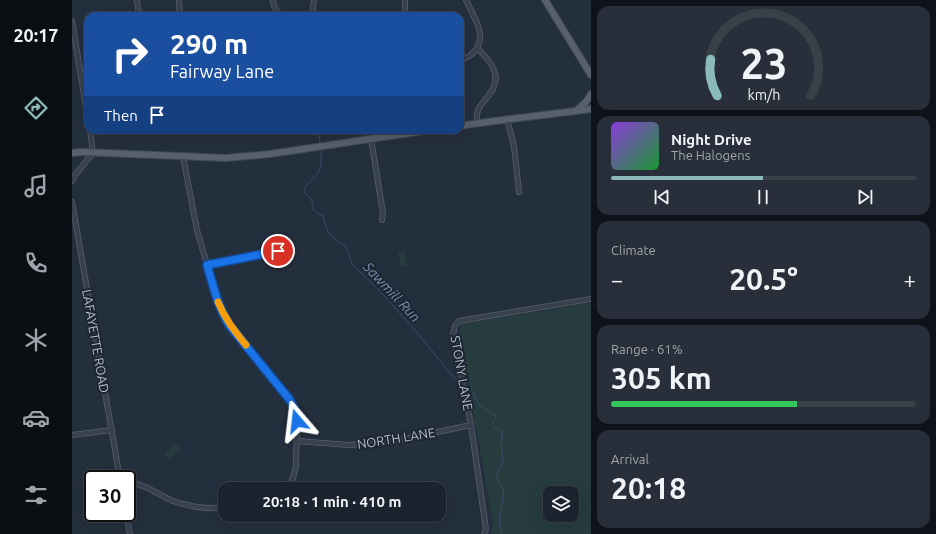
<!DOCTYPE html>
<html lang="en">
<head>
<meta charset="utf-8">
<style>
	:root { --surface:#1b232e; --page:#282f3a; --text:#f1f3f6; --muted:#a0a4aa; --line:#39404a; --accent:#8bbbb9 }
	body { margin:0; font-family:Ubuntu,sans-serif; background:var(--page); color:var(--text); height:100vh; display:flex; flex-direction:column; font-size:15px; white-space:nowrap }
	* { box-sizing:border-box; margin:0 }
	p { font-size:13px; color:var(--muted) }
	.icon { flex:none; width:22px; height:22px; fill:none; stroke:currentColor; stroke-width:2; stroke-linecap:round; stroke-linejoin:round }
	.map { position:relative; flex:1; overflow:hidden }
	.side { display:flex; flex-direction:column; gap:6px; padding:6px; background:#0f1319; width:345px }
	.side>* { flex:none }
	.banner { position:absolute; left:12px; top:12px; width:380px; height:122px; border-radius:12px; box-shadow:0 4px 16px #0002,0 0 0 1px var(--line); background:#1a4fa0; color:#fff; overflow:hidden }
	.fabs { position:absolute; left:471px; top:486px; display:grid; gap:8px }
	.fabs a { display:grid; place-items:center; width:36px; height:36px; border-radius:8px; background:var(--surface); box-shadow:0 4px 16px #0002,0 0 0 1px var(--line); font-size:20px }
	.speed { position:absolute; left:12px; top:470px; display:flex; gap:8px; font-size:20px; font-weight:700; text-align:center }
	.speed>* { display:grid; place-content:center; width:52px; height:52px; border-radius:50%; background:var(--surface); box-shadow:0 4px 16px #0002,0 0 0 1px var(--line); line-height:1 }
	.speed .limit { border:2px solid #111; border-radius:6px; background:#fff; color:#111 }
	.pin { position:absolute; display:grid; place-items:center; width:34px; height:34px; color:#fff; margin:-17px; border:2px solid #fff; border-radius:50%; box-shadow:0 1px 4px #0007 }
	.me { position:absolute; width:44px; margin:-22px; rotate:343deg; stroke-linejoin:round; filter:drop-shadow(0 0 3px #0008) }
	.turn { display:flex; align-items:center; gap:14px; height:84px; padding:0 20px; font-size:18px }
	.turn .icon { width:52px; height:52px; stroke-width:2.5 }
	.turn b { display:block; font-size:28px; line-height:34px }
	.then { display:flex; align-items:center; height:38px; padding:0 20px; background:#0003; gap:8px; font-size:15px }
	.big { font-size:30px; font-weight:600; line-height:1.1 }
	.side .tile { flex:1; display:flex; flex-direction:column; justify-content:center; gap:6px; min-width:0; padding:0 14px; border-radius:12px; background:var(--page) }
	.side .dial { align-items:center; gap:0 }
	.dial svg { height:104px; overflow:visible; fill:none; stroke:var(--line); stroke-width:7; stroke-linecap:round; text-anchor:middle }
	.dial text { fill:var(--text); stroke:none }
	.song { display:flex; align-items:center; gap:12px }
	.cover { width:48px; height:48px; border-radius:6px; background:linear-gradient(135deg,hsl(270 70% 55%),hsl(130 70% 35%)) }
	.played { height:4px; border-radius:2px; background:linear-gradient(90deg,var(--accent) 50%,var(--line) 50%) }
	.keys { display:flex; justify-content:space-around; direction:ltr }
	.heat { display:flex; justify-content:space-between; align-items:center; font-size:22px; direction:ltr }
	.charge { height:6px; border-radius:3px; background:linear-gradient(90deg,#34c759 61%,var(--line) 0) }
	.trip { position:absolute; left:146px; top:482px; width:228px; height:40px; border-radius:12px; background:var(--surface); box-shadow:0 4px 16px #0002,0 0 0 1px var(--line); font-weight:600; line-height:40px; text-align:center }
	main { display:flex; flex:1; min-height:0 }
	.tab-bar { display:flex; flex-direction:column; width:72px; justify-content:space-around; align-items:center; background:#0b0e12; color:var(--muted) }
	.tab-bar .icon { width:28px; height:28px }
	.tab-bar .active { color:var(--accent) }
	.tab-bar b { font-size:18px; color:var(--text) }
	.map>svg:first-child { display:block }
	.green { fill:#263c3f; fill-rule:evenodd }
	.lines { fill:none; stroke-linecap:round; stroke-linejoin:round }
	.stream { stroke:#394c67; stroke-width:1 }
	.minor-casing { stroke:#565f6c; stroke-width:6 }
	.major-casing { stroke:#414a57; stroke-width:8 }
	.minor { stroke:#38414e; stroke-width:4.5 }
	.major { stroke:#56606e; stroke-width:6 }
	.route-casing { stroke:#114b97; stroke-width:10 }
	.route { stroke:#1a73e8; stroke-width:7 }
	.slow { stroke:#f59e0b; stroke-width:7 }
	.labels { text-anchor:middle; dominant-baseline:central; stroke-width:4; stroke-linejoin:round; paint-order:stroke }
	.street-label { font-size:13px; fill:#b4bcc9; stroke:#1d2633 }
	.water-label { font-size:14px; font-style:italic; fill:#7c92b1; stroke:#1d2633 }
</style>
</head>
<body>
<main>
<nav class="tab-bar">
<b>20:17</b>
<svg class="icon active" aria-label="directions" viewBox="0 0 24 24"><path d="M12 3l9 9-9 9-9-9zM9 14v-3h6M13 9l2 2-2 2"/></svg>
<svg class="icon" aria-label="music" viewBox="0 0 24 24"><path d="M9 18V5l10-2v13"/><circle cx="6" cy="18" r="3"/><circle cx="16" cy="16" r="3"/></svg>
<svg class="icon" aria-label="phone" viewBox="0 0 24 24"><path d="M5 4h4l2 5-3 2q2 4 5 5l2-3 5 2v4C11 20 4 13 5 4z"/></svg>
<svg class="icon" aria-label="climate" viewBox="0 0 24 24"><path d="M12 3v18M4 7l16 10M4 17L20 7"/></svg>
<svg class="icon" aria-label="car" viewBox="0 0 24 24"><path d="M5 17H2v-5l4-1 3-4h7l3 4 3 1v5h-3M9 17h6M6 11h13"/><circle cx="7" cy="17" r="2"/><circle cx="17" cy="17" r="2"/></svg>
<svg class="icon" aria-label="filters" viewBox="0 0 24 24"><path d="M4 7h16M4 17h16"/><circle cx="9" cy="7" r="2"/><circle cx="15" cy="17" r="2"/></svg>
</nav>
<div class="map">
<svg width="519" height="534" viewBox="0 0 519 534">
	<rect width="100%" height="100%" fill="#242f3e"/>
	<g class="green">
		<path d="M333,251L335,266L329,267L326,252Z"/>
		<path d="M519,303V534H419L421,522L387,335L389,324ZM478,493H500V515H478Z"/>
		<path d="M103,443L108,448L98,459L93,454Z"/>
	</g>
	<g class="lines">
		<g class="stream">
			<path d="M247,130L248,142"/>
			<path d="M249,150C249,156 250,164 248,169C245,176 236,182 232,190C233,195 235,194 238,198C245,207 234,208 251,216L254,226L257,234L267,242L273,246L276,251L280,264L311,294L348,336L378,373L388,383"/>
			<path d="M396,388L400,390L407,405L413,408L419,415L423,414H424V418C421,421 420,423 421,427L429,431L431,437L429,442L431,462L426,471L424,478L427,481L432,491L428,518V527L430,534"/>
		</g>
		<g class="minor-casing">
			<g id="minor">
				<path d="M65,0L67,16"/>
				<path d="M107,0L108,16"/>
				<path d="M201,0L202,6L208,16"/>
				<path d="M333,0V10L335,16"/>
				<path d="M240,16L242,0"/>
				<path d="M0,21L16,120"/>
				<path d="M388,60C403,56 411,44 407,29C405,20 397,8 394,0"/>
				<path d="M435,119L442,146L447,192"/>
				<path d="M405,123C404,107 408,107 417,95C432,76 419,62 405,48"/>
				<path d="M299,139L311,213L310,220"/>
				<path d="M111,157L125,230L146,302L153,318L157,325L214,395L223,410L225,421L224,466L221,478L214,489"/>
				<path d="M0,181L3,175L21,153L18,130"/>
				<path d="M0,202L48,479"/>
				<path d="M135,265L206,251"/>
				<path d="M0,435L40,430"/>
				<path d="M225,441L277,445L317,442L399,425"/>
				<path d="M55,483C71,482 86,495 101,501C118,507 135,509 153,508"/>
				<path d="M54,513L58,534"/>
				<path d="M412,534L414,529L399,425L381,335L383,326L387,321L519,299"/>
			</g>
		</g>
		<g class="major-casing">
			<g id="major">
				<path d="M473,0L519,75"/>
				<path d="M504,111L514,102L519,94"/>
				<path d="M388,126C432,119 475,115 519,109"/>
				<path d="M0,153L11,152L154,158L198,154L358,130"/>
			</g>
		</g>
		<use href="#minor" class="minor"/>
		<use href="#major" class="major"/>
	</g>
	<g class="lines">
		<g class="route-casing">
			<path id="route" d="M206,251L135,265C141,285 146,307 157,325L218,400L223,410L225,421"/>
		</g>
		<use href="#route" class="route"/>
		<path class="slow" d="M146,302C153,319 162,330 174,345"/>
	</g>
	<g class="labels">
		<g class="street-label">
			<text transform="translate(24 341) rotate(80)">LAFAYETTE ROAD</text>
			<text transform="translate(390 373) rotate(80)">STONY LANE</text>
			<text transform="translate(324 438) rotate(-9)">NORTH LANE</text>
		</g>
		<g class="water-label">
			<text transform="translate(320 292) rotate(47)">Sawmill Run</text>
		</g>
	</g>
</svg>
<div class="fabs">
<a><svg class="icon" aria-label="layers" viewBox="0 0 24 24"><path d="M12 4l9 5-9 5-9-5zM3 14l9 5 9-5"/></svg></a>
</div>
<div class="speed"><div class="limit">30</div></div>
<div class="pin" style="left:206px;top:251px;background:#d93025"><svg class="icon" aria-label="arrive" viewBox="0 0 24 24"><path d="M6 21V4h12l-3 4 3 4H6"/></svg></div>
<svg class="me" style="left:225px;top:421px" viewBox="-20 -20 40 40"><path d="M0-17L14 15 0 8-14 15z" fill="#1a73e8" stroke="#fff" stroke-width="4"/></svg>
<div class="trip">20:18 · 1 min · 410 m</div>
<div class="banner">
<div class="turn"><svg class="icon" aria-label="right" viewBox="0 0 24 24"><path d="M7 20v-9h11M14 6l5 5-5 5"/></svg><div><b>290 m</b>Fairway Lane</div></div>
<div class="then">Then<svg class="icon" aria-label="arrive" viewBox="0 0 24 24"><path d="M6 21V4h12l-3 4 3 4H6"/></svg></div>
</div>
</div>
<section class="side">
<div class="tile dial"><svg viewBox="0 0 100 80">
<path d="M14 69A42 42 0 1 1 86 69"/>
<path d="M14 69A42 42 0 0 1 9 41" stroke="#8bbbb9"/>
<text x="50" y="56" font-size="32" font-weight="700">23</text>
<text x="50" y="72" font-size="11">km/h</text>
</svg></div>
<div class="tile">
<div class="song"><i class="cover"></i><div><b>Night Drive</b><p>The Halogens</p></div></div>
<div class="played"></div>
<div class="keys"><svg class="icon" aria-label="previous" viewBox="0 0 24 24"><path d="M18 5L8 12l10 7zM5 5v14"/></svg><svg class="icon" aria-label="pause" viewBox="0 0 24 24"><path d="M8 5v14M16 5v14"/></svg><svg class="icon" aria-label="next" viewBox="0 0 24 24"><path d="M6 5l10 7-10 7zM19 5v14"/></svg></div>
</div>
<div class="tile"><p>Climate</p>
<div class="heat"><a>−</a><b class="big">20.5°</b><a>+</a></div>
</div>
<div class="tile"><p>Range · 61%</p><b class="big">305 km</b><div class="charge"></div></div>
<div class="tile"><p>Arrival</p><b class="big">20:18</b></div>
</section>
</main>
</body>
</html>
